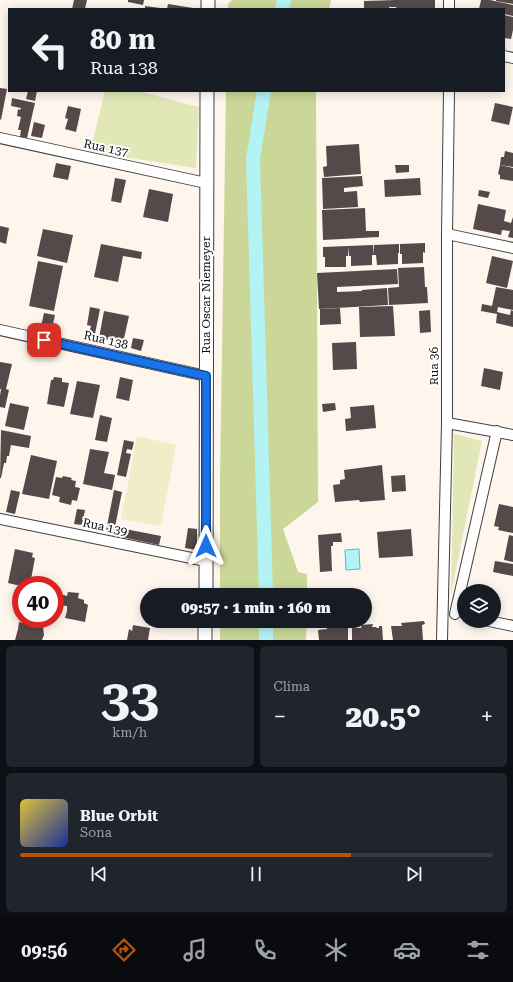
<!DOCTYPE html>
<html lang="pt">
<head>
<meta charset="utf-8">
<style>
	:root { --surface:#171b24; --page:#20242c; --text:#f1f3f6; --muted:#9ea1a6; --line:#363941; --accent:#b45309 }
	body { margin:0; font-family:"Roboto Serif",serif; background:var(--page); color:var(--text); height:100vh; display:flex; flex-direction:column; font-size:15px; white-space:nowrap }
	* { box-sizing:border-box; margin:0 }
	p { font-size:13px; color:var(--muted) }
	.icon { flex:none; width:22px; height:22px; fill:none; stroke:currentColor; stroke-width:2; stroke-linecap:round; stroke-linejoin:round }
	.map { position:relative; height:640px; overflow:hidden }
	.side { display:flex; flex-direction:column; gap:6px; padding:6px; background:#0d0f14; flex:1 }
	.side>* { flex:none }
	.guide { position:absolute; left:8px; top:8px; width:497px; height:84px; border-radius:0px; box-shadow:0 2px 10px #0003; background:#171b24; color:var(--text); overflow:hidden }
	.buttons { position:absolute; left:457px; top:584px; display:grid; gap:8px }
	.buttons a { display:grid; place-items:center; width:44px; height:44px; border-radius:50%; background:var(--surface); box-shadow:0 2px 10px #0003; font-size:20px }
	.speed { position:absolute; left:12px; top:576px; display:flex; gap:8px; font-size:20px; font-weight:700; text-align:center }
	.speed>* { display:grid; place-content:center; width:52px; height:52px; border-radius:50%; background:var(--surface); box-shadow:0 2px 10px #0003; line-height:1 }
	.speed .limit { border:6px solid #d22; background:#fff; color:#111 }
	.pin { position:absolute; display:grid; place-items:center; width:34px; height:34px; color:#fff; margin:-17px; border-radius:8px; box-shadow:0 2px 6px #0006 }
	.me { position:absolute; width:44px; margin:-22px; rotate:0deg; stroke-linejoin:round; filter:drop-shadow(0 0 3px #0008) }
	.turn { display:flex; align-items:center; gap:14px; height:84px; padding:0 16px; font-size:18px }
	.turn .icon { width:52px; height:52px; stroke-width:2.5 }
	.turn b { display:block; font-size:28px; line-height:34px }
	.big { font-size:30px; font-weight:800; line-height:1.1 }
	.side .widget { flex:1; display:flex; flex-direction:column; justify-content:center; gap:6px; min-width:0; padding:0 14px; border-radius:6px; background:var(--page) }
	.side .dial { align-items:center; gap:0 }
	.dial b { font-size:52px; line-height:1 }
	.song { display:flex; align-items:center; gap:12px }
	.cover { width:48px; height:48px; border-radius:6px; background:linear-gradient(135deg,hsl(50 70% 55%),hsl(230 70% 35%)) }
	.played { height:4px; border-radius:2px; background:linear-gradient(90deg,var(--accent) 70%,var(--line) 70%) }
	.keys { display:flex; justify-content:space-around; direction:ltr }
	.heat { display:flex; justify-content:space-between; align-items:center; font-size:22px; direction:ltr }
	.side .tiles { flex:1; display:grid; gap:6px; grid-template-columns:1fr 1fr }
	.widget:last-child { grid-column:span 2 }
	.trip { position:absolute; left:140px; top:588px; width:232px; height:40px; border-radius:20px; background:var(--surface); box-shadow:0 2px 10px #0003; font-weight:800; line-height:40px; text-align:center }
	.tabs { display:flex; height:64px; justify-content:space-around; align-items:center; background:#090b0e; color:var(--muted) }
	.tabs .icon { width:28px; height:28px }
	.tabs .selected { color:var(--accent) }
	.tabs b { font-size:18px; color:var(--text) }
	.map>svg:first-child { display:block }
	.green { fill:#e2e7b8 }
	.forest { fill:#cbd798 }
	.pitch { fill:#efeec9 }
	.water { fill:#b3f3f4; stroke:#3dc3c8 }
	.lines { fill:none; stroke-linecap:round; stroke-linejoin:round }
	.canal { stroke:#b3f3f4; stroke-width:14 }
	.building { fill:#554a49 }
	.minor-casing { stroke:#404040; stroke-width:12 }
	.tertiary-casing { stroke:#404040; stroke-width:15 }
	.minor { stroke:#fff; stroke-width:10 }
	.tertiary { stroke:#fff; stroke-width:13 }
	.route-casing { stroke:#114b97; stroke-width:10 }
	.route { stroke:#1a73e8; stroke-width:7 }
	.labels { text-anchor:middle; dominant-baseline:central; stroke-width:4; stroke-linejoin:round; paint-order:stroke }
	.street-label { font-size:12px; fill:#0d0d0d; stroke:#fff }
</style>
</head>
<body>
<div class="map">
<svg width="513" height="640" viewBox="0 0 513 640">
	<rect width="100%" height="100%" fill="#fef5ed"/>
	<g class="green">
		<path d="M105,91H137L199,107L196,168L90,152Z"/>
		<path d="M454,434L482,441L451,594Z"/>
	</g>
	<g class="forest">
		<path d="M232,0H331L329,9H228V4Z"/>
		<path d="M226,91H316L318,502L283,529L298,572L307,574V595H220V479Z"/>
		<path d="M220,621H307L306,640H220Z"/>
	</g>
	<path class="pitch" d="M137,436L176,445L161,526L121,519Z"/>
	<path class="water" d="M359,549L360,569L346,570L345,550Z"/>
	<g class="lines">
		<g class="canal">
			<path d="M282,9L284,0"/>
			<path d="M264,91L253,159L266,595"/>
			<path d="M266,640V621"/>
		</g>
	</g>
	<g class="building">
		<path d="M74,0H87L85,9H72Z"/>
		<path d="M128,0H144L143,5L128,2Z"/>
		<path d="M396,0H435V9H397L396,7H389V9H364V1Z"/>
		<path d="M481,0H490L513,5V16L504,14V9H479Z"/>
		<path d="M496,0H513V4L496,1Z"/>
		<path d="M168,4L193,8V9H167Z"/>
		<path d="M145,6L160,8V9H145Z"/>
		<path d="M504,15L513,17V30L511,39L504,38Z"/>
		<path d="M0,88L7,89L1,120L0,119Z"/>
		<path d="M28,91H37L35,101L26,99Z"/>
		<path d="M12,98L35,103L27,138L20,137L21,130H18L21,117L17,116L18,109L20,110L21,108L11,106Z"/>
		<path d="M495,103L513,107L509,125L491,121Z"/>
		<path d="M68,106L81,109L76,132L65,129L68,119L65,118Z"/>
		<path d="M34,122L45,125L42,138L31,136Z"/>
		<path d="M359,144L361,174L324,177L323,167L327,166L326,146Z"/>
		<path d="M505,151L513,153V167L500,165L501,157H504Z"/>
		<path d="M56,163L71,166L68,180L53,177Z"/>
		<path d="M395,165H409V172L396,173Z"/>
		<path d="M500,165L513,168V181L500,179V175L498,174Z"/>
		<path d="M362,176L363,186L344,188V192L357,191L358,207L323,209L322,178Z"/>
		<path d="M115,178L126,180L121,203L111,201Z"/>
		<path d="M420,178L421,195L385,197L384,180Z"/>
		<path d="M149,189L173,194L168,222L143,217Z"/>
		<path d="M479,190L490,192L488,198L478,196Z"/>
		<path d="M478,204L506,210L504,221L511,223L513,217V238L508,237L510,231L502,230L501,235L473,229Z"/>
		<path d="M365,208L366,231H379V237L323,240L322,210Z"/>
		<path d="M0,226L9,228L6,244L0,242Z"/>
		<path d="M43,229L73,235L67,263L37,256Z"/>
		<path d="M425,243V253L423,252V263L402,264V254H400V244Z"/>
		<path d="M101,244L142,252L141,259L123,256L118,282L94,277Z"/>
		<path d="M399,244V253H398V264L377,265L376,255H374V245Z"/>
		<path d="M373,245L374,255H372V265L351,266V256H349L348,246Z"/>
		<path d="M348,246V256H346V267H325V257H323V247Z"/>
		<path d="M492,256L513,261L507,288L486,283Z"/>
		<path d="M38,261L63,266L54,311L29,306Z"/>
		<path d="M424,267L425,287H427L428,303L389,305L388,288L399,287L398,268Z"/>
		<path d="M397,269L398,284L337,287V292L362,291V290L387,288L388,305L319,309L317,273Z"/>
		<path d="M496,287L513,290V310L498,307L497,312L510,315L511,310L513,311V327L496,323L497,314L481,311L482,304L492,306Z"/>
		<path d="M393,306L395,336L360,337L359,307Z"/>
		<path d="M90,307L100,309L94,339L88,337L91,326L87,325Z"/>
		<path d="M340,308L341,324L320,325V309Z"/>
		<path d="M430,310L431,332L420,333L419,311Z"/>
		<path d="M104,311L129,316L123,343L99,338Z"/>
		<path d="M44,313L55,315L51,333L40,331Z"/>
		<path d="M133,338L144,340L141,351L131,348Z"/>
		<path d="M356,342L357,369L333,370L332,343Z"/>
		<path d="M0,362L12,364L6,389L9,390L5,408L0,407V396L1,389H0Z"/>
		<path d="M484,368L503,372L500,390L481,386Z"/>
		<path d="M54,377L62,378V382L69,383L64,407L47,404L51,380H53Z"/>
		<path d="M120,377L133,380L129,401L116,398Z"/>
		<path d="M77,381L100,385L93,418L70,414Z"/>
		<path d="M10,403L29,407L24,430L5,426Z"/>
		<path d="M335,403L336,410L323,412L322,404Z"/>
		<path d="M374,405L376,428L346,431L345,419L351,418L350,407Z"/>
		<path d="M100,415L112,418L107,442L95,440Z"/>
		<path d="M1,430L31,436L29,448L11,445L9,456H7L6,463H4L1,478H0Z"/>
		<path d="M124,440L134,442L132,450L127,449L126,453L131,454L126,477L117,475Z"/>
		<path d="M90,449L109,452L104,473L115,475L112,490L83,484Z"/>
		<path d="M31,455L57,461L49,499L22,494Z"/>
		<path d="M382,465L385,500L360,502L359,500L335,502L333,485L340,484V480L345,479L344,470Z"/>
		<path d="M405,475L406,491L392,492L391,476Z"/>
		<path d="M63,476L72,478L71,480L76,481L75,487L80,488L77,501L72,500L71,505L59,502L60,497L52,495L56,477L62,478Z"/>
		<path d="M11,490L20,492L15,514L6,512Z"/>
		<path d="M114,490L122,492L115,527L161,536L159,545L112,535L113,532L106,531Z"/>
		<path d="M499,504L513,507V533L498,530L499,527L494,526Z"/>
		<path d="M77,509L85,510L82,525L74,524Z"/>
		<path d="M188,528L197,529V550L185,548Z"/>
		<path d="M411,529L413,556L379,558L377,532Z"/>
		<path d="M341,533L342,542H333V546H331L332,571L320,572L318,535Z"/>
		<path d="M509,535L513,536V562L504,560Z"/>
		<path d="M15,549L33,553L32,557L35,558L30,585H21V586L8,583Z"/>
		<path d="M495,561L513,564V576L493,572Z"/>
		<path d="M20,586H21V604L17,603Z"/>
		<path d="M68,592L79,593L78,598L84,600V603L88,605L85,622L65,618L67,611V606L59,605L60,601L62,600V598L60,597V594L67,596Z"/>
		<path d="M33,619H48L47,623Z"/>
		<path d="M424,621L425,624L422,625L423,640H393L391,626H402L401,623Z"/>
		<path d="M19,622L43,627L44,635L42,640H15L18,629Z"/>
		<path d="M373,624L372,627H376L377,628H379V626H382L383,640H352V628H361L362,625Z"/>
		<path d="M133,625L150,628L148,640H127L129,629L132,631Z"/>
		<path d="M337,625H340V628H348V640H319L318,630L327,629V627H337Z"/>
	</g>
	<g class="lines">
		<g class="minor-casing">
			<g id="minor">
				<path d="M449,9V0"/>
				<path d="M504,56L513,58"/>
				<path d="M0,138L206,183"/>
				<path d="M447,234L513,248"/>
				<path d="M0,330L206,376"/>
				<path d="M447,423L513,435"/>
				<path d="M0,519L206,561"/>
				<path d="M455,614L497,431"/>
				<path d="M489,621L513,626"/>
				<path d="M442,640L447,423V234L449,91"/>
			</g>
		</g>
		<g class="tertiary-casing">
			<g id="tertiary">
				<path d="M208,9V0"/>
				<path d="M206,595L207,91"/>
				<path d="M205,640V621"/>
			</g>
		</g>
		<use href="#minor" class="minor"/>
		<use href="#tertiary" class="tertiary"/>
	</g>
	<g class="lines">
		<g class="route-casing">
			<path id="route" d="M44,340L206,376V546"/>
		</g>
		<use href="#route" class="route"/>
	</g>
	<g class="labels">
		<g class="street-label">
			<text transform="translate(106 148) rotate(12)">Rua 137</text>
			<text transform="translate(206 295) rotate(-90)">Rua Oscar Niemeyer</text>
			<text transform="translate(106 340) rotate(13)">Rua 138</text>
			<text transform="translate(434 366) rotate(-90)">Rua 36</text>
			<text transform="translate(105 527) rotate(12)">Rua 139</text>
		</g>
	</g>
</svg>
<div class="buttons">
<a><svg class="icon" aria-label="layers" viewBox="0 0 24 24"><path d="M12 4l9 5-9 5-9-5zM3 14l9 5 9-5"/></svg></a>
</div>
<div class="speed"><div class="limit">40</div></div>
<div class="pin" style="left:44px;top:340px;background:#d93025"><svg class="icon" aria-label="arrive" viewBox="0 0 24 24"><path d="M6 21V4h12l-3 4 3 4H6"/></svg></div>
<svg class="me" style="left:206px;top:546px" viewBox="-20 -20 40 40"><path d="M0-17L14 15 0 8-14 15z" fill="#1a73e8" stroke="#fff" stroke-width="4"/></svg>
<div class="trip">09:57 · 1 min · 160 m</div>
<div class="guide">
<div class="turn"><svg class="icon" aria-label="left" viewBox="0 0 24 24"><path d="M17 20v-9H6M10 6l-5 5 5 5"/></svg><div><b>80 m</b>Rua 138</div></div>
</div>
</div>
<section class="side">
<div class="tiles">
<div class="widget dial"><b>33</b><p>km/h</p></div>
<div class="widget"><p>Clima</p>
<div class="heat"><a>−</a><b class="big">20.5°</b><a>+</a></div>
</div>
<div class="widget">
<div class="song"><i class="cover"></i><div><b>Blue Orbit</b><p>Sona</p></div></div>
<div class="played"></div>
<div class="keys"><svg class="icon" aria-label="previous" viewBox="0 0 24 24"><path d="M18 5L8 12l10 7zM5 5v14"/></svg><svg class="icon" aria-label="pause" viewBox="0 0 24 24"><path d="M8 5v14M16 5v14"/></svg><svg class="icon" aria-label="next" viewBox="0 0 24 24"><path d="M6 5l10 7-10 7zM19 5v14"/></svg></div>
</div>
</div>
</section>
<nav class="tabs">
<b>09:56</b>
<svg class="icon selected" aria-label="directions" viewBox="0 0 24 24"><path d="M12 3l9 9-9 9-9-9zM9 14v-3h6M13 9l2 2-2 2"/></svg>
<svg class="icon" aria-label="music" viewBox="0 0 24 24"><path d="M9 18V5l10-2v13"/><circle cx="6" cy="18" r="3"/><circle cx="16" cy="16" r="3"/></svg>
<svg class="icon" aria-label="phone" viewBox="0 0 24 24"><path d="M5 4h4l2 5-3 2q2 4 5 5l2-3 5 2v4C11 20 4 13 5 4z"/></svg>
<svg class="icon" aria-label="climate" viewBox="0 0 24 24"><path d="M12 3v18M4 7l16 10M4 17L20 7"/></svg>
<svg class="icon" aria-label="car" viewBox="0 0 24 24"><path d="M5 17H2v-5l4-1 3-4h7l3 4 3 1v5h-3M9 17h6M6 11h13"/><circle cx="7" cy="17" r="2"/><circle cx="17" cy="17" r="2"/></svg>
<svg class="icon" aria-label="filters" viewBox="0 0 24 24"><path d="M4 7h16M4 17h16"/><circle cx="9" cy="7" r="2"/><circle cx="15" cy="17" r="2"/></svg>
</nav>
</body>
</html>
